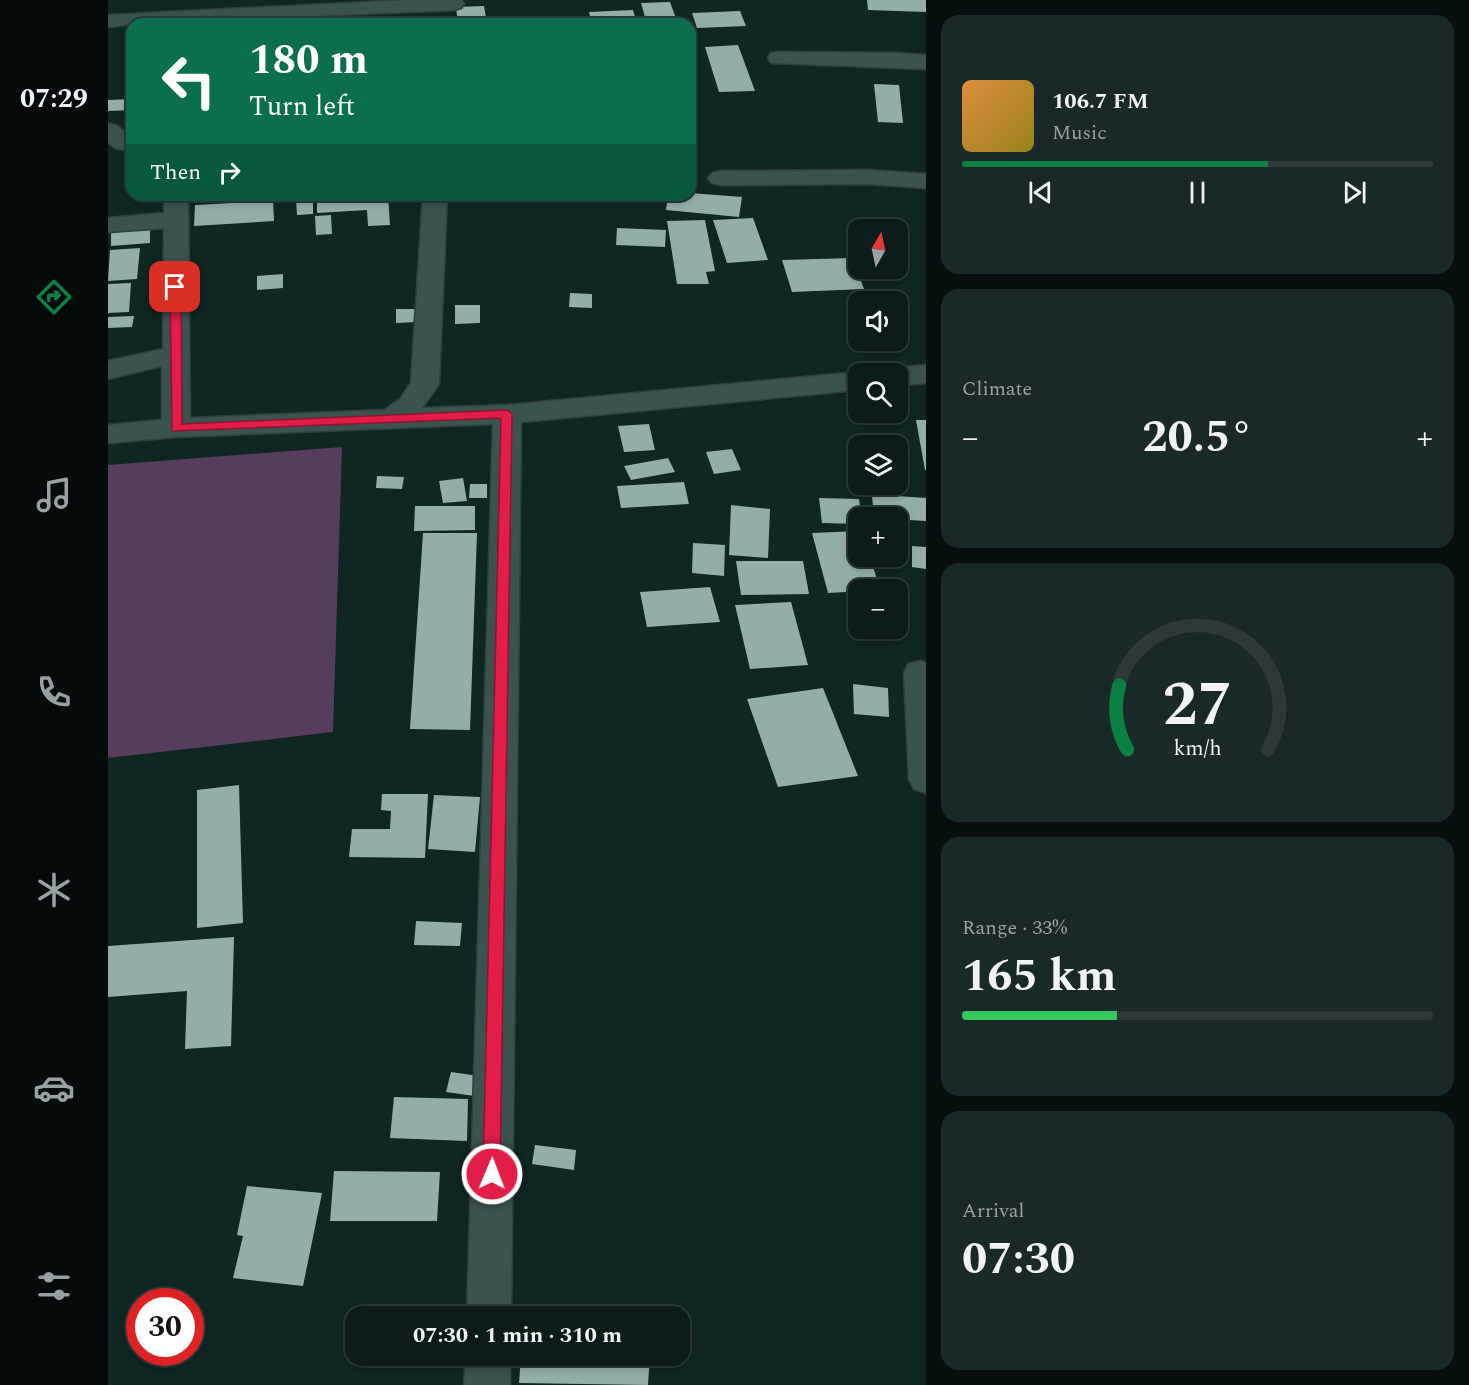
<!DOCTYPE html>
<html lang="en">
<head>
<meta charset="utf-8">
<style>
	:root { --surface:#0b1c1a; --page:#192927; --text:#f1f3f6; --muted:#9aa1a2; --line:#2b3a39; --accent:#0b8043 }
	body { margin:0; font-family:Spectral,serif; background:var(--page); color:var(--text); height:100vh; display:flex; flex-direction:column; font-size:22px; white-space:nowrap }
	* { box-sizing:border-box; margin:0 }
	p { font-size:20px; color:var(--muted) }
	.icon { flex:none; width:33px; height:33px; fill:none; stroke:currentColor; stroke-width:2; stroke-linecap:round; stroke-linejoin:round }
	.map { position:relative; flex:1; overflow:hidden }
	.panel { display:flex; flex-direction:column; gap:15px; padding:15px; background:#060f0e; width:543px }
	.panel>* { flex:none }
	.hud { position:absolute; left:18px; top:18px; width:570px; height:183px; border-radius:18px; box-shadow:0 3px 9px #0003,0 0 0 2px var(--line); background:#0b6e4f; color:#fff; overflow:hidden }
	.needle { width:39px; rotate:9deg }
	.buttons { position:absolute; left:740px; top:219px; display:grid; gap:12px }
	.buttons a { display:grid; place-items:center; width:60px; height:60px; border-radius:12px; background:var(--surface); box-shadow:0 3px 9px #0003,0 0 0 2px var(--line); font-size:30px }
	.speed { position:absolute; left:18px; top:1288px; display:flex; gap:12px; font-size:30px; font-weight:700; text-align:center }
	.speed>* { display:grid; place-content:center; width:78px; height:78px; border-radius:50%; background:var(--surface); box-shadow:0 3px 9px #0003,0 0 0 2px var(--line); line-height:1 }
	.speed .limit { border:9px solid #d22; background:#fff; color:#111 }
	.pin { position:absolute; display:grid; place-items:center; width:51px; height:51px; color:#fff; margin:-26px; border-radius:12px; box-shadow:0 3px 9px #0006 }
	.me { position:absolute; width:66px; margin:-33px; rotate:1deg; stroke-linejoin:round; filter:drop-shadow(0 0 4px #0008) }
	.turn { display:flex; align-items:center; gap:21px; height:126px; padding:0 24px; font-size:27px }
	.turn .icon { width:78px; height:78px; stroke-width:2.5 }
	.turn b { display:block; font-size:42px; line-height:51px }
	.then { display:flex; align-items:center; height:57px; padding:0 24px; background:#0003; gap:12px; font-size:22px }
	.big { font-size:45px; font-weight:700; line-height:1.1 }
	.panel .widget { flex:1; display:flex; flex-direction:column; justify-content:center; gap:9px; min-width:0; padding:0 21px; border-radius:18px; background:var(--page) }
	.panel .dial { align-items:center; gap:0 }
	.dial svg { height:156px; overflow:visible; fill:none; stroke:var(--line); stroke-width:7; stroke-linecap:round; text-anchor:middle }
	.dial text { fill:var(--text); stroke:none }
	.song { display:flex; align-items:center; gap:18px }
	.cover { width:72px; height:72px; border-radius:9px; background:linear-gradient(135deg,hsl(30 70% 55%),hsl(50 70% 35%)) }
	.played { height:6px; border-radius:3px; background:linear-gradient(90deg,var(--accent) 65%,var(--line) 65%) }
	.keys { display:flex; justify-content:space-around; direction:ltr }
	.heat { display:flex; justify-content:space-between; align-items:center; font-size:33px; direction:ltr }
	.charge { height:9px; border-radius:4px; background:linear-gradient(90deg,#34c759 33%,var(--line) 0) }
	.trip { position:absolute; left:237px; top:1306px; width:345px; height:60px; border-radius:18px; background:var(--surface); box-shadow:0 3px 9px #0003,0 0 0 2px var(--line); font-weight:700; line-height:60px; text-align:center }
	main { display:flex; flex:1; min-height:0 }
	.menu { display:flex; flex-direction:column; width:108px; justify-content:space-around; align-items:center; background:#040b0a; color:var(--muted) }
	.menu .icon { width:42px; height:42px }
	.menu .selected { color:var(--accent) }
	.menu b { font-size:27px; color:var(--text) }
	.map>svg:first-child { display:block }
	.green { fill:#563c5d }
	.building { fill:#93aea9 }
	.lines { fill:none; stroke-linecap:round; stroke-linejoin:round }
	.minor-casing { stroke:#313f3c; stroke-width:3 }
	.minor { fill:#3b534f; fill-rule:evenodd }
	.route { fill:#e11d48; stroke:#92132f; stroke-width:1.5 }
</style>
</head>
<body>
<main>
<nav class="menu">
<b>07:29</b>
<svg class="icon selected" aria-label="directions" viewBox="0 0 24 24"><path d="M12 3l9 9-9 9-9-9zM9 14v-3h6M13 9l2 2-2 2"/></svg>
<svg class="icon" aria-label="music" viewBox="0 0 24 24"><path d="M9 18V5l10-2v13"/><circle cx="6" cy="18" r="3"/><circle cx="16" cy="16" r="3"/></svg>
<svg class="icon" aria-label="phone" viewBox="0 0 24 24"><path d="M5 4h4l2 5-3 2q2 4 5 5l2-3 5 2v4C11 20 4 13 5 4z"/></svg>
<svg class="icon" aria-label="climate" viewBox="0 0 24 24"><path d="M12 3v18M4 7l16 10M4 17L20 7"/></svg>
<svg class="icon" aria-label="car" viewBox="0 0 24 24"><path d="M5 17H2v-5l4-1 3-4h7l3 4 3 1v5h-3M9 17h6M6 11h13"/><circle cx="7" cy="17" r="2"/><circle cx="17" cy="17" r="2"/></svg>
<svg class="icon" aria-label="filters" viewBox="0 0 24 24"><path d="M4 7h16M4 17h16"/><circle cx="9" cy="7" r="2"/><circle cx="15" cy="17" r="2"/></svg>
</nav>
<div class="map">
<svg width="818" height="1385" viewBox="0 0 818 1385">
	<rect width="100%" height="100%" fill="#0f2623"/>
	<path class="green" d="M234,447L225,732L0,758V465Z"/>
	<g class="building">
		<path d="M759,0H818V12L760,10Z"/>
		<path d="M562,2L570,24H539L533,3Z"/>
		<path d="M376,6L379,24H350L348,7Z"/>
		<path d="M525,10L529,24H517L516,20H512L513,24H489L488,20H483L481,12Z"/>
		<path d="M632,11L638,26L589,28L584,13Z"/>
		<path d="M630,45L647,91L611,92L597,47Z"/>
		<path d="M766,84L791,85L795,123L770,122Z"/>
		<path d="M24,99V110L0,111V100Z"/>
		<path d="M582,193L634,197L631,217L558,210L560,195H582Z"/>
		<path d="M280,195L282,225L260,226L259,210L209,213V199Z"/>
		<path d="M205,197V214L189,215L188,198Z"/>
		<path d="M165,201L166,221L86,226L87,205Z"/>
		<path d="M223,215L224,234L208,235L207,216Z"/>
		<path d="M645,218L660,260L619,263L605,220Z"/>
		<path d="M597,220L607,271L598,272L601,284H569L559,221Z"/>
		<path d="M42,225V243L3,246V228Z"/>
		<path d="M509,228L558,230L557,247L508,245Z"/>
		<path d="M32,248L29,279L0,281L2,250Z"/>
		<path d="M744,258L756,289L684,292L674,260Z"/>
		<path d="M175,274V288L149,290V276Z"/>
		<path d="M23,283L21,312L0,313V284Z"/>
		<path d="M462,293L484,294V308L461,307Z"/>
		<path d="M347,305H372V323L347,324Z"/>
		<path d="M288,309H309V322L288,323Z"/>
		<path d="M26,316L24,327L0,328V317Z"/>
		<path d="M808,420H818V470H817Z"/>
		<path d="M541,424L547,450L516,452L510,426Z"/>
		<path d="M624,449L633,470L606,474L598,452Z"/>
		<path d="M560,458L567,472L523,480L516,466Z"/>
		<path d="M269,476L296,477L294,489L268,488Z"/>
		<path d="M355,478L359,501L335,503L331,481Z"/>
		<path d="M576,482L581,504L513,508L509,486Z"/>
		<path d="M362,484H379V498H361Z"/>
		<path d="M763,484H787L789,496L818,498V521L766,518Z"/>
		<path d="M711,498L751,499L754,518H750V524L714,523Z"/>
		<path d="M623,505L662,509L660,558L621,555Z"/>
		<path d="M307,506H367V530L306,531Z"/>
		<path d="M750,531V556H762L772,590L720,593L704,533Z"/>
		<path d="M315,533H369L362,730L302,729Z"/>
		<path d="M585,543L617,545L616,576L584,573Z"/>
		<path d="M804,546L818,547V569L804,567Z"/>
		<path d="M628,561H695L701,594L633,595Z"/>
		<path d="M602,587L612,622L539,627L532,592Z"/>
		<path d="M683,602L700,665L642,669L627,605Z"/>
		<path d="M745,684L780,688L781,717L746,714Z"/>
		<path d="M715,688L750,776L670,787L639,699Z"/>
		<path d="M131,785L135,923L89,928V790Z"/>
		<path d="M274,794H320L317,858L241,857L244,829H282L283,811L273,810Z"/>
		<path d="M326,795L372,797L367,852L320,849Z"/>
		<path d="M308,921L354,923L352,946L306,945Z"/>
		<path d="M126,937L123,1046L77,1049L79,991L0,997V946Z"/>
		<path d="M343,1072L378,1077L374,1097L338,1092Z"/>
		<path d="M286,1097L360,1099L359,1141L282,1138Z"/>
		<path d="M427,1145L468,1150L466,1170L424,1164Z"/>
		<path d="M226,1171L332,1172L329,1221H222Z"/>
		<path d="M139,1186L214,1193L195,1286L125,1278L135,1236L129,1235Z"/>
		<path d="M413,1356H542L540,1385L411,1383Z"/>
	</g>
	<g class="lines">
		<g class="minor-casing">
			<g id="minor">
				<path d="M301,0H354L356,4L353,8L346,10L24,24L0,27V15Z"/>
				<path d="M671,52L788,53L818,55V69L663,63L660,58L663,53Z"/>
				<path d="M0,123L8,125L24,138V152L7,148L0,142Z"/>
				<path d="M760,170L818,174V188L760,184L612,185L604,183L600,178L604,173L612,171Z"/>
				<path d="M56,195H80L82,418L277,410L292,399L303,383L315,195H339L331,384L314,408L399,405L750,372L755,374H750V390L413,422L403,1317H359L385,424L68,437L0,443V425L54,420V366L0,379V361L55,349L56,228L0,232V218L56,213Z"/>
				<path d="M818,365V383L789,386V374H778L789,368Z"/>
				<path d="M812,661L818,663V793L806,789L801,779L796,673L800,664Z"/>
				<path d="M358,1356H402V1385H356Z"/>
			</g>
		</g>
		<use href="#minor" class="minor"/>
	</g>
	<path class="route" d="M67,284L73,287L74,424L399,410L404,414L392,1174L390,1180L384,1183L377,1180L375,1174L393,418L64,431L62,287Z"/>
</svg>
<div class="buttons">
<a><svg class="needle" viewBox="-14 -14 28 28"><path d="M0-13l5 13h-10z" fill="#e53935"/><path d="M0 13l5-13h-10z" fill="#9aa1a2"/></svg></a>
<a><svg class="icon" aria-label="sound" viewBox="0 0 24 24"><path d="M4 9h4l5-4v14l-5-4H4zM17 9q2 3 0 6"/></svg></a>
<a><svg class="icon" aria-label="search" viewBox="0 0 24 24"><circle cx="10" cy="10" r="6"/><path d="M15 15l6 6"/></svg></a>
<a><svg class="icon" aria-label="layers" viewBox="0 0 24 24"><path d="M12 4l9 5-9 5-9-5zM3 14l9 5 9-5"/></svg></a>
<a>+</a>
<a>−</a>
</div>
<div class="speed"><div class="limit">30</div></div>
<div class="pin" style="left:67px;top:287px;background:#d93025"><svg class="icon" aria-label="arrive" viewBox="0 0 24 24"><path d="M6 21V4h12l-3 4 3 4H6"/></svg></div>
<svg class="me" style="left:384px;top:1174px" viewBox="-20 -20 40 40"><circle r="17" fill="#e11d48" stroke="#fff" stroke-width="3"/><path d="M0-11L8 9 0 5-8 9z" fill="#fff"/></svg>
<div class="trip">07:30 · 1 min · 310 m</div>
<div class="hud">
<div class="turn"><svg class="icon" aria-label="left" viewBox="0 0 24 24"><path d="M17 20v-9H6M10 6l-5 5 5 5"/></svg><div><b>180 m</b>Turn left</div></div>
<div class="then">Then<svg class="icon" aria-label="right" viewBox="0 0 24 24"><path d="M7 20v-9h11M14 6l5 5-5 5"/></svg></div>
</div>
</div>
<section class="panel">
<div class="widget">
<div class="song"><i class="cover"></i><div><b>106.7 FM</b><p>Music</p></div></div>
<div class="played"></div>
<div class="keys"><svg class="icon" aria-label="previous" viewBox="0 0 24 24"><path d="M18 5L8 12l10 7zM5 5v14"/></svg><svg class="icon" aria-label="pause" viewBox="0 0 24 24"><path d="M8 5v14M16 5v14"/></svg><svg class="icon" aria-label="next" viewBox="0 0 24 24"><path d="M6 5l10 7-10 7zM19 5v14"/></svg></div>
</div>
<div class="widget"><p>Climate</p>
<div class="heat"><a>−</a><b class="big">20.5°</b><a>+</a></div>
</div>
<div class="widget dial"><svg viewBox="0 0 100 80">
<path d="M14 69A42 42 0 1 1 86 69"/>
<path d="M14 69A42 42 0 0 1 10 36" stroke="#0b8043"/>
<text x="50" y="56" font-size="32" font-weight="700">27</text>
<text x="50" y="72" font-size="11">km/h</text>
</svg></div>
<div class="widget"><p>Range · 33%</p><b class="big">165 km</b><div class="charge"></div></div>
<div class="widget"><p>Arrival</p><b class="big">07:30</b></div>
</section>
</main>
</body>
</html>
